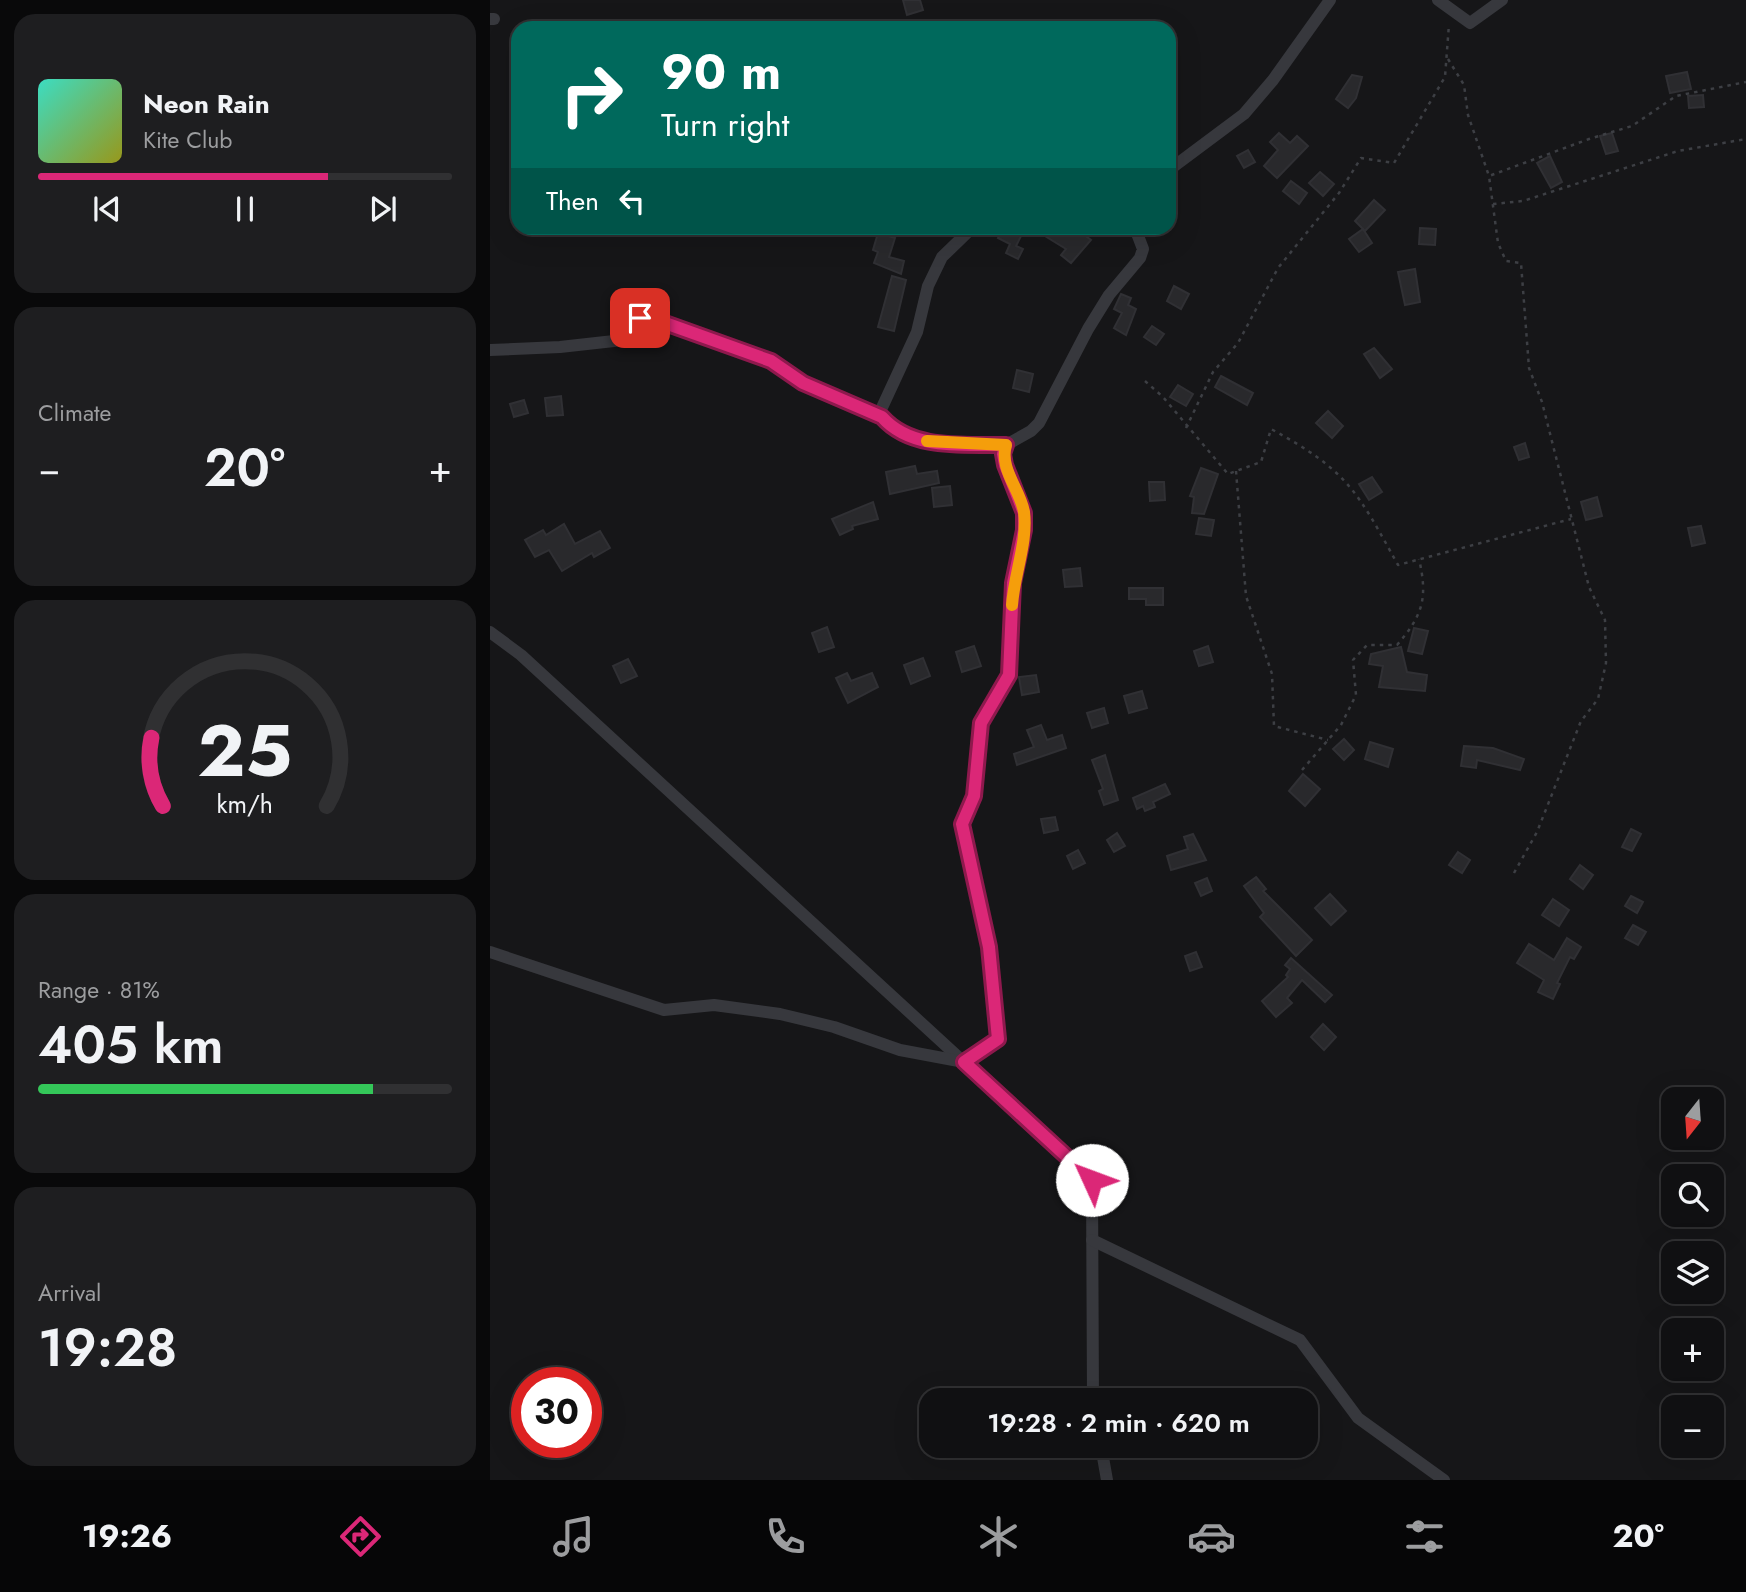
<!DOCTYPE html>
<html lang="en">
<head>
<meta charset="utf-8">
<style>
	:root { --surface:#101012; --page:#1e1e20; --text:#f1f3f6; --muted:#9c9d9f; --line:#303032; --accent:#db2777 }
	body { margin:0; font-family:Jost,sans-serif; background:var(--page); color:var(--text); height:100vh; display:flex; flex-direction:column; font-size:26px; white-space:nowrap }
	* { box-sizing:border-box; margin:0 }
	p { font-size:23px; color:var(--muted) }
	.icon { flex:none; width:38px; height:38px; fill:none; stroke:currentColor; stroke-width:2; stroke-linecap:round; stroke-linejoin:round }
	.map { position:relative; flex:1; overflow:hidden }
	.panel { display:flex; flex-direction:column; gap:14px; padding:14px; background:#09090a; width:490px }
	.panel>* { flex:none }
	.hud { position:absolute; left:21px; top:21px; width:665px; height:214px; border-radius:21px; box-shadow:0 7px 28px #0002,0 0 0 2px var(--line); background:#00695c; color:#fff; overflow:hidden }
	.needle { width:46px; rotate:197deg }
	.controls { position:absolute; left:1171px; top:1087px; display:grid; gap:14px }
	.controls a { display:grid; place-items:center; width:63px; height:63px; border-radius:14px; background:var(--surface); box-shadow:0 7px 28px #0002,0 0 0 2px var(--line); font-size:35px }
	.speed { position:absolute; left:21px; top:1367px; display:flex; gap:14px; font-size:35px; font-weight:700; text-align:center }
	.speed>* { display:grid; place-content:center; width:91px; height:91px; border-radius:50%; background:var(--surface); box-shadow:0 7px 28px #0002,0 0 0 2px var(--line); line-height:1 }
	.speed .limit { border:10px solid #d22; background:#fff; color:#111 }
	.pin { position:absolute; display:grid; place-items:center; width:60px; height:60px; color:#fff; margin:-30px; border-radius:14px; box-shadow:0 4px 10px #0006 }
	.me { position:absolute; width:77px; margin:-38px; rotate:313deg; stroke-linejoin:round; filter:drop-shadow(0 0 5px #0008) }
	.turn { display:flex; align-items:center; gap:24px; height:147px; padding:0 35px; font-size:32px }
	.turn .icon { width:91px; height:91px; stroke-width:2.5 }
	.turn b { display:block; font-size:49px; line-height:60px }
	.then { display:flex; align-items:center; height:66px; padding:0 35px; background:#0003; gap:14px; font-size:26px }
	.big { font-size:52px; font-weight:600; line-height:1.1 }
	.panel .widget { flex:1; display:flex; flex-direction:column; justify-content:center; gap:10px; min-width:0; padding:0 24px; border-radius:21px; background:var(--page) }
	.panel .dial { align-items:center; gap:0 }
	.dial svg { height:182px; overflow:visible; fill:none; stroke:var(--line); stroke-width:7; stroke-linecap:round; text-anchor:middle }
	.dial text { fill:var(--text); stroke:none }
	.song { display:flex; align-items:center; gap:21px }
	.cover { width:84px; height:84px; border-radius:10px; background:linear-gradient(135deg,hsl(170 70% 55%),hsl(60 70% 35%)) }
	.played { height:7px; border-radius:4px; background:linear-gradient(90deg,var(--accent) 70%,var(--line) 70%) }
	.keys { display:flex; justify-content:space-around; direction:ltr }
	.heat { display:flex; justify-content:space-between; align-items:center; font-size:38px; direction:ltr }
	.charge { height:10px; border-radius:5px; background:linear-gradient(90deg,#34c759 81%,var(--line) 0) }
	.trip { position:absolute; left:429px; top:1388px; width:399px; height:70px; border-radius:21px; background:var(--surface); box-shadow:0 7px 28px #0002,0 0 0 2px var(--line); font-weight:600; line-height:70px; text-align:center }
	.menu { display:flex; height:112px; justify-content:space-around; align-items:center; background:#060607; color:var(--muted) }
	.menu .icon { width:49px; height:49px }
	.menu .current { color:var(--accent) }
	.menu b { font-size:32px; color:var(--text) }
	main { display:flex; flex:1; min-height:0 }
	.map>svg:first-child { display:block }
	.building { fill:#29292c; stroke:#303034; stroke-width:2 }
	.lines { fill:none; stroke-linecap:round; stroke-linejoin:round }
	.path { stroke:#3d3f44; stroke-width:2.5; stroke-dasharray:3.5 5; stroke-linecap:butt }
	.street { stroke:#37383d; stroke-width:12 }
	.route-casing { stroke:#8e194d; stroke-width:18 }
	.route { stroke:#db2777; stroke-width:12 }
	.slow { stroke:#f59e0b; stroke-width:12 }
</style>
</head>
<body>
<main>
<section class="panel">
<div class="widget">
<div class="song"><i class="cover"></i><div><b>Neon Rain</b><p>Kite Club</p></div></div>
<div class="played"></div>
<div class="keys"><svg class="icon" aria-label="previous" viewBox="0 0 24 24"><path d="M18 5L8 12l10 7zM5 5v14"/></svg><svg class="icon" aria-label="pause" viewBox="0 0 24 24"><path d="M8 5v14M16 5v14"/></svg><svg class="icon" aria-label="next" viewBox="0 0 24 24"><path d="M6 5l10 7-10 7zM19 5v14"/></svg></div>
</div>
<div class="widget"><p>Climate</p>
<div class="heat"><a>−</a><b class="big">20°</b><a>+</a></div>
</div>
<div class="widget dial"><svg viewBox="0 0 100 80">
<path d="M14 69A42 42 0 1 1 86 69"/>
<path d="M14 69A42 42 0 0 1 9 39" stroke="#db2777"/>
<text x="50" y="56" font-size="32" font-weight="700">25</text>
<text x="50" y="72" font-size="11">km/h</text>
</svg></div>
<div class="widget"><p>Range · 81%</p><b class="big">405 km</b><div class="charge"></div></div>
<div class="widget"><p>Arrival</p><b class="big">19:28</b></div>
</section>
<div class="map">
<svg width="1256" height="1480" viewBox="0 0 1256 1480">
	<rect width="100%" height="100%" fill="#161618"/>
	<g class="building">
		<path d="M413,0H430L433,10L417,15Z"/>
		<path d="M1197,72L1201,89L1180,93L1176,76Z"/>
		<path d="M862,75L872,77L866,98L858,108L846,99Z"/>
		<path d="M1213,95L1214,107L1199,108L1198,96Z"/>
		<path d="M789,133L800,143L807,136L818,146L787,178L774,166L788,150L780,142Z"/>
		<path d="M1122,133L1128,151L1116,154L1110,136Z"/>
		<path d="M758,150L765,162L754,168L747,156Z"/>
		<path d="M1060,156L1072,182L1061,188L1047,163Z"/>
		<path d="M830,172L844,184L833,196L819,183Z"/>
		<path d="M801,181L817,193L809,204L793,191Z"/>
		<path d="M884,200L895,210L875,231L865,221Z"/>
		<path d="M513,228H535L526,246L533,249L528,259L516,253L520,244L508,238Z"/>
		<path d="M542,228H585L601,240L581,263L571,255L576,249Z"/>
		<path d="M930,228L946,229L945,245L929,244Z"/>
		<path d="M873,229L882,243L869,252L859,239Z"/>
		<path d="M388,233L405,238L399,257L414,261L411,274L384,263L388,252L383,250Z"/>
		<path d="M925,269L930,302L915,305L908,272Z"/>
		<path d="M402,276L416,280L404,331L388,327Z"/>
		<path d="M684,286L699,294L691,309L677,301Z"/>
		<path d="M631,294L641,298L638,305L646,309L636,335L624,328L632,313L624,309Z"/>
		<path d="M662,326L674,334L666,345L654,337Z"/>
		<path d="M884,348L902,369L890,378L874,354Z"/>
		<path d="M527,370L543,374L539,392L523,388Z"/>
		<path d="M731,376L763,393L757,405L725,387Z"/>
		<path d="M688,385L703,394L696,406L680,397Z"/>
		<path d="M71,396L73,415L57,416L55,398Z"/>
		<path d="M34,400L38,413L24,417L20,404Z"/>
		<path d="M838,411L853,426L842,438L826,423Z"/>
		<path d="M1035,443L1039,457L1029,460L1024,447Z"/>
		<path d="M425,466L427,474L447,471L449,483L400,494L396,472Z"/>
		<path d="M711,468L728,474L714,514L702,513L704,497L700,496Z"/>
		<path d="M882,477L892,492L879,500L869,484Z"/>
		<path d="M659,482H674L675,500L660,501Z"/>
		<path d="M460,486L462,505L444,507L442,488Z"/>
		<path d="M1107,497L1112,516L1096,520L1091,502Z"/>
		<path d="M383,502L388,519L362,526L363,529L350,535L342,519Z"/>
		<path d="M709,518L724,520L721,536L706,534Z"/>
		<path d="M74,524L85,544L110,531L120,548L104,557L102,553L72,571L59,550L45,557L35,540L53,530L56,535Z"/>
		<path d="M1211,526L1215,543L1202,546L1198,528Z"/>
		<path d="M590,568L592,586L575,587L573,570Z"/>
		<path d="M639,588H673V605H656V599H639Z"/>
		<path d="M337,627L344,647L329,652L322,633Z"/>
		<path d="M924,628L938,631L932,654L918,651Z"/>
		<path d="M484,646L491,666L472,672L466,652Z"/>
		<path d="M718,646L723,662L709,666L704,651Z"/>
		<path d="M911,647L917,672L937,675L935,691L889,687L893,666L879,664L881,654Z"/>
		<path d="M433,658L440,676L421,684L414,665Z"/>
		<path d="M138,659L147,676L131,683L123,666Z"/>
		<path d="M357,673L361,681L382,673L388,687L358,703L346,678Z"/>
		<path d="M546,675L549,692L532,695L529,677Z"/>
		<path d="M652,691L657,708L639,713L634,696Z"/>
		<path d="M614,708L618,723L602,728L597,713Z"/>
		<path d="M551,725L557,740L572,735L576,748L527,765L524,754L544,747L537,730Z"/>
		<path d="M854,739L864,750L854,760L843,749Z"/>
		<path d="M880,742L903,749L898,767L875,759Z"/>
		<path d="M974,746L1003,748L1034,759L1030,770L987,760L986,768L971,766Z"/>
		<path d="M615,755L628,800L614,805L609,791L613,789L602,760Z"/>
		<path d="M813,774L830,789L815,806L799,791Z"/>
		<path d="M675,784L680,794L663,802L665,807L655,811L653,806L647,809L643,798Z"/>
		<path d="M565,817L568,830L554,833L551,819Z"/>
		<path d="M1141,829L1151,834L1142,851L1132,847Z"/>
		<path d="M627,833L635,846L624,852L617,840Z"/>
		<path d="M703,834L716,860L681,870L677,856L698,849L694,837Z"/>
		<path d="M588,850L595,863L583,869L577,856Z"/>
		<path d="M968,852L980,860L972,873L959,865Z"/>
		<path d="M1090,865L1103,875L1093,889L1080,879Z"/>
		<path d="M766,877L776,889L773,891L822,940L806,956L770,917L774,913L754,886Z"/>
		<path d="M717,878L722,891L711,896L705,883Z"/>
		<path d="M840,894L856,911L841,925L825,908Z"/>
		<path d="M1141,896L1153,902L1147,913L1135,906Z"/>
		<path d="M1063,899L1079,910L1069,926L1052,915Z"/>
		<path d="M1143,925L1156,932L1148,945L1135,938Z"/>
		<path d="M1077,938L1091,947L1084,959L1080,957L1067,983L1070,984L1063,999L1048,992L1054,980L1027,963L1039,944L1064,960Z"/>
		<path d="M706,952L712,967L700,971L695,956Z"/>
		<path d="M801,958L842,995L835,1002L812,980L797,998L802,1003L786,1017L772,1001L798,977L796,975L800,969L795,965Z"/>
		<path d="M833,1024L846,1037L834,1050L821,1037Z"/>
	</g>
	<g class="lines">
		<g class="path">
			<path d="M958,59L974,85L978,115L999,176"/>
			<path d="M1003,204L1033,201L1188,151L1256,139"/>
			<path d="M655,381L673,397L738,474L771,462L781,429C857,470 867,491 908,565L1081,519"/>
			<path d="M696,428L723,372L748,343L788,268L849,193L871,158L904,163L955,77L959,24"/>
			<path d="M746,471L756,596L782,674L784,726L838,740"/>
			<path d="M812,770L851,725L866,695L863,660L877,645H907C933,615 938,598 929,559"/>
			<path d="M1024,873L1047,832L1091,721L1108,699L1116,663L1115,620L1099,587L1052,402L1039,368L1031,263L1016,261L1008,243L999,176L1099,139L1142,126L1186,96L1256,82"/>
		</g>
		<g class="street">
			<path d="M948,0L980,23L1012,0"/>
			<path d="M0,19H4"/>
			<path d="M679,170L754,114L783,80L840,0"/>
			<path d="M482,228L452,257L438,286L427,332L389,414L399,425L427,439L447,443L516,445L541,431L549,423L598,329L619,295L650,258L653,249L645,228"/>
			<path d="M0,350L70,347L133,340L150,318H161L281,361L313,383L392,417"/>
			<path d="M0,632L31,655L602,1180L603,1400"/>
			<path d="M0,952L174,1010L224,1005L290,1014L344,1027L410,1050L474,1062L508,1039L499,947L472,824L484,796L491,723L519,675L523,583L534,530V512L515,465L513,455L516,445"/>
			<path d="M602,1240L810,1340L868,1418L954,1480"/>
			<path d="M611,1446L617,1480"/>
		</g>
	</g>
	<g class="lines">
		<g class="route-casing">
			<path id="route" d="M150,318H161L281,361L313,383L392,417C422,451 475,444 516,445L513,454L515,465L534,513V530L523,583L519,675L491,723L484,796L472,824L499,947L508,1039L474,1062L602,1180"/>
		</g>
		<use href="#route" class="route"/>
		<path class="slow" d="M437,441L516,445C509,469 530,489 534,512C538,541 524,575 522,605"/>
	</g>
</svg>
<div class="controls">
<a><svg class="needle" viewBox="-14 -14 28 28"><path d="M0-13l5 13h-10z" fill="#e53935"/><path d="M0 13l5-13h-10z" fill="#9c9d9f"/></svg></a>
<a><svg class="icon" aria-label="search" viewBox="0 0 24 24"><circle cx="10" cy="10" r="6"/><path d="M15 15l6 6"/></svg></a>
<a><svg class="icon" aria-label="layers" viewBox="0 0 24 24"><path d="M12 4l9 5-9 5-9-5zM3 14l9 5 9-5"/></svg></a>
<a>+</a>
<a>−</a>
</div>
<div class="speed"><div class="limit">30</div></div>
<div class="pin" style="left:150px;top:318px;background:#d93025"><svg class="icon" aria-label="arrive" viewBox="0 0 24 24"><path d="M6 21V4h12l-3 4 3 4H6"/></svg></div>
<svg class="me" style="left:602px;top:1180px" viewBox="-20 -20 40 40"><circle r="19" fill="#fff"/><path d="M0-13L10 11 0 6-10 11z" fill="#db2777"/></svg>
<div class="trip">19:28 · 2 min · 620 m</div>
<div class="hud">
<div class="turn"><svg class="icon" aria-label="right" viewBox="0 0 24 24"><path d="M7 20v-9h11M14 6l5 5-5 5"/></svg><div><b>90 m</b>Turn right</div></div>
<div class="then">Then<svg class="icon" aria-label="left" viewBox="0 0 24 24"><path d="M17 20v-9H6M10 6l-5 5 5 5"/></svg></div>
</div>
</div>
</main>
<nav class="menu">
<b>19:26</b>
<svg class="icon current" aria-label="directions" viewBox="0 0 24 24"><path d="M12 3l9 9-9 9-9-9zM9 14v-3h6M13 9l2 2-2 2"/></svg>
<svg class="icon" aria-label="music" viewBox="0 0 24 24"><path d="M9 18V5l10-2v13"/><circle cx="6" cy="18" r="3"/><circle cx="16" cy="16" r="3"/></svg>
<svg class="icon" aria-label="phone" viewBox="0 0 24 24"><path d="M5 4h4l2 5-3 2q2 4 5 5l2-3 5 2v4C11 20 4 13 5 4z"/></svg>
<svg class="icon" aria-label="climate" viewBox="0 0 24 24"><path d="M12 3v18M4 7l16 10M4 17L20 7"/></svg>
<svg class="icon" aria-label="car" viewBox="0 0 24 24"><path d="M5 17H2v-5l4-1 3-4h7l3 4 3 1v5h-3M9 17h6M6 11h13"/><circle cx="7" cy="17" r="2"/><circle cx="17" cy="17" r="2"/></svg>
<svg class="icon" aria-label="filters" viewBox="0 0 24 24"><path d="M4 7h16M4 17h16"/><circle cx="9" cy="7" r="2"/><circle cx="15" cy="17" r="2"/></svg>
<b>20°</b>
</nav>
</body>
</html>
